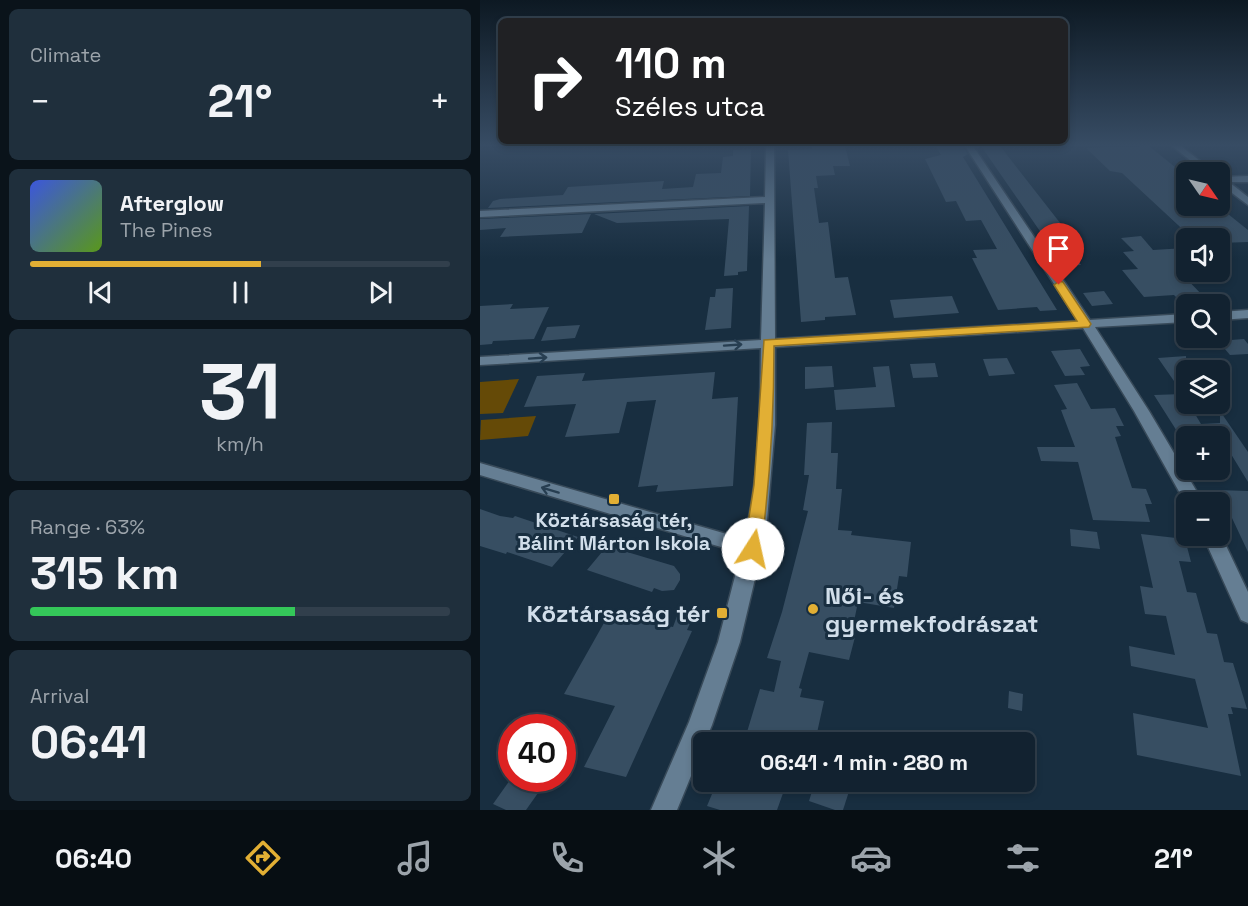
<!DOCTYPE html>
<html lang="en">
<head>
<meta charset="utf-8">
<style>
	:root { --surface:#122230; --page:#1f2f3c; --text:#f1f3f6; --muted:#9ca4ab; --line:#313f4c; --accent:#e2af34 }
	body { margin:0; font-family:"Space Grotesk",sans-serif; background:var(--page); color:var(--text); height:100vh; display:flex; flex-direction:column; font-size:22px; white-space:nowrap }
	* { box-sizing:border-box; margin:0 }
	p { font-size:20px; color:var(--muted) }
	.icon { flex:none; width:33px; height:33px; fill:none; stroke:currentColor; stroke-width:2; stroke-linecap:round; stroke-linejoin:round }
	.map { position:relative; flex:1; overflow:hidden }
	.sheet { display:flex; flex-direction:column; gap:9px; padding:9px; background:#0a131a; width:480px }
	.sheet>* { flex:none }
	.banner { position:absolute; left:18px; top:18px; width:570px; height:126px; border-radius:9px; box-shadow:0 3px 9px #0003,0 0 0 2px var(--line); background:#202124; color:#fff; overflow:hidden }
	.needle { width:39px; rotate:124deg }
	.tools { position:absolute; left:696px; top:162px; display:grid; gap:12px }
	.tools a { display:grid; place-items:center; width:54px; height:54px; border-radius:9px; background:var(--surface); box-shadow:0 3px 9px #0003,0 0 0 2px var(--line); font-size:30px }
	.speed { position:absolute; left:18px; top:714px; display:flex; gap:12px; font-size:30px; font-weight:700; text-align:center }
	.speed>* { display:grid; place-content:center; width:78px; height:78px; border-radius:50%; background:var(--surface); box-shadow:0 3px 9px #0003,0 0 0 2px var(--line); line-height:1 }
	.speed .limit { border:9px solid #d22; background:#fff; color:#111 }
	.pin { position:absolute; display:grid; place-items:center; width:51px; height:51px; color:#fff; margin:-62px -26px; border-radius:50% 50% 50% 0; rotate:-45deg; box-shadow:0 0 6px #0007 }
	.pin .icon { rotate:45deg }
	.me { position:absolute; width:66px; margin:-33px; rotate:10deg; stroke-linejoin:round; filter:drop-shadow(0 0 4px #0008) }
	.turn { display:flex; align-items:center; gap:21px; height:126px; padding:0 18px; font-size:27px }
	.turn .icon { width:78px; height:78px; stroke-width:2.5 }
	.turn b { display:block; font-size:42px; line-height:51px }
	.big { font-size:45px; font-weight:700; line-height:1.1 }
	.sheet .tile { flex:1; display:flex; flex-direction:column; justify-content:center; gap:9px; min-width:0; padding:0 21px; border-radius:9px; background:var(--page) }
	.sheet .dial { align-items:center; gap:0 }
	.dial b { font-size:78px; line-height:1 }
	.song { display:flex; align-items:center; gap:18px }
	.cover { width:72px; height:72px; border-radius:9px; background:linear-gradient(135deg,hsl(230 70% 55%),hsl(90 70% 35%)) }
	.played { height:6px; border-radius:3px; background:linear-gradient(90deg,var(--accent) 55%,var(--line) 55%) }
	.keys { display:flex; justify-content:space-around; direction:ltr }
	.heat { display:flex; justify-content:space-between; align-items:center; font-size:33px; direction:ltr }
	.charge { height:9px; border-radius:4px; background:linear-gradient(90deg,#34c759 63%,var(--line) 0) }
	.trip { position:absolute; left:213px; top:732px; width:342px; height:60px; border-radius:9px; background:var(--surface); box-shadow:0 3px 9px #0003,0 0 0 2px var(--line); font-weight:700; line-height:60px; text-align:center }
	.tab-bar { display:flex; height:96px; justify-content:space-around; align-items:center; background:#070e13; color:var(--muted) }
	.tab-bar .icon { width:42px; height:42px }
	.tab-bar .selected { color:var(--accent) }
	.tab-bar b { font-size:27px; color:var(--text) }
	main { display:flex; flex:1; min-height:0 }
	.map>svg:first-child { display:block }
	.green { fill:#654a07 }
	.building { fill:#374e62 }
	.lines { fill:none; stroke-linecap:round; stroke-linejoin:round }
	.minor-casing { stroke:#384a59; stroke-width:3 }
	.minor { fill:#657e93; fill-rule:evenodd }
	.oneway { stroke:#273e51 }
	.route { fill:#e2af34; stroke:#937222; stroke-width:1.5 }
	.poi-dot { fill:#e2af34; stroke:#182e40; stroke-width:2 }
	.labels { text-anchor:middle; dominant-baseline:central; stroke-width:6; stroke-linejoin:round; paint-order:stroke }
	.poi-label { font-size:20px; font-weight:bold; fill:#d1deea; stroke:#182e40 }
	.near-poi-label { font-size:24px; font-weight:bold; fill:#d1deea; stroke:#182e40; text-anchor:start }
</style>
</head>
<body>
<main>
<section class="sheet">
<div class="tile"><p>Climate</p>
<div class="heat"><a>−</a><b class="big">21°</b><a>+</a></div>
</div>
<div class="tile">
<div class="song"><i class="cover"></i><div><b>Afterglow</b><p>The Pines</p></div></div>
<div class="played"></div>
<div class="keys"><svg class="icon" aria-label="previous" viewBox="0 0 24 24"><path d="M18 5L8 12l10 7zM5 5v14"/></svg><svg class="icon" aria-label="pause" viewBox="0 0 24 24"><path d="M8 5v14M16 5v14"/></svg><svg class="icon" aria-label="next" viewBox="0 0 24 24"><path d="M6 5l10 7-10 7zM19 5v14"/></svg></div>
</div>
<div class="tile dial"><b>31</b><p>km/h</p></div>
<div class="tile"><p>Range · 63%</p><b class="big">315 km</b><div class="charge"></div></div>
<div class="tile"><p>Arrival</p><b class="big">06:41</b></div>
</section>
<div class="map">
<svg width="768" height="810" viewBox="0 0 768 810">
	<rect width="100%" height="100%" fill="#182e40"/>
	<g class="green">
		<path d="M39,379L23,413L0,414V382Z"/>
		<path d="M56,416L48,436L0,440L1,420Z"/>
	</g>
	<g class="building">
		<path d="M332,146H365L370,166H353L355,175L336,176L338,188H334L339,223L348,222L355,278L368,277L376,315L345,317V320L321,322L308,150L332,149Z"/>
		<path d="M456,146H483L488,154L483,157L577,310L560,311L557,307L518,310L492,258H497L493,250L517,249L501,220L486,221L476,201L466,202L445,159L461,155Z"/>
		<path d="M496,146H520L602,251L591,252L601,265L584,266L501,146L497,148Z"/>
		<path d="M669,146L706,176V206H738L768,230V242L740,243V238H712L642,173L630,171L606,148Z"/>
		<path d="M271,149L270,196L8,208L13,201L20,199L83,195L88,187L184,181L182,189L213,187L216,174L241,173L243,157L253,156V150Z"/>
		<path d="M269,206L267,271L258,272V275L244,276L249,219L137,223L114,214Z"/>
		<path d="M111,214L102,233L20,237L26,228L0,230V219Z"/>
		<path d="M661,236L673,250L706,248V271L700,272L725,298L698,299L694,295L664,297L642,270L658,269L643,252L654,251L641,238Z"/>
		<path d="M253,288L251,328L225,330L230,297H235L236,289Z"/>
		<path d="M624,291L633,304L612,306L603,293Z"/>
		<path d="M472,296L479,313L414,318L410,300Z"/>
		<path d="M33,304L30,309L69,307L54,339L13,341L12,344L0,345V306Z"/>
		<path d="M100,325L95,338L61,341L67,327Z"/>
		<path d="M764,339L768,344V354L750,355L738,341Z"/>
		<path d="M600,349L610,366L600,367L605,375L585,376L571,351Z"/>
		<path d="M706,356V404H709L721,424L740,423V411L768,452V482L740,436H700L674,395L703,394L678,358Z"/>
		<path d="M527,358L535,374L509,376L503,359Z"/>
		<path d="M455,363L458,377L433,378L430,364Z"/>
		<path d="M352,366L354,387L325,389V367Z"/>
		<path d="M409,366L415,407L356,410L354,390L396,387L393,367Z"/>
		<path d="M235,372L232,399L258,397L253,486L176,492L178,485L158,487L176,400L147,402L139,433L85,437L96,404L44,407L57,376L105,373L102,381Z"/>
		<path d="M597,383L611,409L635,408L644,426H636L641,436L635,437L652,488L666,489L672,504H665L670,522L613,520L598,462L561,461L557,447H595L581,410L587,409L574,385Z"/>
		<path d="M352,422L351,453H358L356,489H362L358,530L372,531L371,535L431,542L427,577L419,576L414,608L378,602L371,636L375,637L369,660L329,652L319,688L322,689L320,697L344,701L335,742H298L299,738L267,732L280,689L294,692L301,661L287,658L302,612L328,511L323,510L329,475H324L327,423Z"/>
		<path d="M738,490L768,491V552L752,518Z"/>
		<path d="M0,509L20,516L33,518L35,516L98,537L72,567L27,552L26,554L0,546Z"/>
		<path d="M590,529L617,532L620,549L591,546Z"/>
		<path d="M661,534L705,539L711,562L699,561L707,592L716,593L727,633L737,634L744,662L753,663L767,709L751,707L753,714H748L761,776L657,755L653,713L728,728L715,679L651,666L649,646L695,655L686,616L665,614L660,586L673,588Z"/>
		<path d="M127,546L194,566L200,574V580L194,590L182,591L174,588L172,592L107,570Z"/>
		<path d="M200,608L216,610L207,630L212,631L146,777L104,767L135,706L84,694L129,614L193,627Z"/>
		<path d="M529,691L543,694L542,711L528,708Z"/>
		<path d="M30,780L58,793L46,810H26L13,804Z"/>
		<path d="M237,782H307L297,810H240L227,806Z"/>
		<path d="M335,782H372L363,810H355L329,801Z"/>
	</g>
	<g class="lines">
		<g class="minor-casing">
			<g id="minor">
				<path d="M286,146H294L295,339L598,321L485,146H493L610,320L706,314V322L615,327L669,411L723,502H706V504L654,411L603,328L295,347V425L287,521L282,549L260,642L232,725L197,810H171L209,722L238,642L261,553L0,475V463L264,539C280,477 280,411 281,348L0,365V357L281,340L285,203L0,217V211L285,197Z"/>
				<path d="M692,146H701L734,172H725Z"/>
				<path d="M768,176V182H749L768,197V205L740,184V177Z"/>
				<path d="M768,310V318L740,320V312Z"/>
				<path d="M740,533L768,592V623L761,620L723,536H740Z"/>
			</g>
		</g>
		<use href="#minor" class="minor"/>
	</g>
	<defs><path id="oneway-shaft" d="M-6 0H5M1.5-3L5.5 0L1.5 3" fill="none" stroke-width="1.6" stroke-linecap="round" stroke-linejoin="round" transform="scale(1.5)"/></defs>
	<g class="oneway">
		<use href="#oneway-shaft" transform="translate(253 345) rotate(-4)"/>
		<use href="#oneway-shaft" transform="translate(58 358) rotate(-4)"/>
		<use href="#oneway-shaft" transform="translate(70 490) rotate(-163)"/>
	</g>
	<linearGradient id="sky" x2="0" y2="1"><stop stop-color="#0d1923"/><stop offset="0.56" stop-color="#374c64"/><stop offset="1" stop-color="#374c64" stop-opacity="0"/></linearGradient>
	<rect width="768" height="259" fill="url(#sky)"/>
	<path class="route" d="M579,281L583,282L611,324L609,327L294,346C294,415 290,481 281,549L279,554L273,556L267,554L264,549L274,485L284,340L597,321L574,285Z"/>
	<g class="poi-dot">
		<rect x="128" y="493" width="12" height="12" rx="3"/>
		<circle cx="333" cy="609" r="6"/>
		<rect x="236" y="607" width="12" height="12" rx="3"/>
	</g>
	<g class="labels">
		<g class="poi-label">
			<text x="134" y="520">Köztársaság tér,<tspan x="134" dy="23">Bálint Márton Iskola</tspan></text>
		</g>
		<g class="near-poi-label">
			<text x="345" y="595">Női- és<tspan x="345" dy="28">gyermekfodrászat</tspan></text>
			<text x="230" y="613" text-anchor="end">Köztársaság tér</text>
		</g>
	</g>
</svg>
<div class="tools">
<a><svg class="needle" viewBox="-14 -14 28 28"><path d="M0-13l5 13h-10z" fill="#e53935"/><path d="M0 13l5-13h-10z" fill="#9ca4ab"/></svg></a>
<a><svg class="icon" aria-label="sound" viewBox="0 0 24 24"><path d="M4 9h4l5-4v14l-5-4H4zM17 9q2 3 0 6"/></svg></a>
<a><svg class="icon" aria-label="search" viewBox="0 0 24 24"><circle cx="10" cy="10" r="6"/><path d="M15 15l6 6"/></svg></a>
<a><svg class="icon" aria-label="layers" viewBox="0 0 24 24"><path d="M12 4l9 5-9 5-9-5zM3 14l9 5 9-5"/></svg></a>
<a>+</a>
<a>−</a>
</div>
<div class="speed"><div class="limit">40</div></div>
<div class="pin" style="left:579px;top:285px;background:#d93025"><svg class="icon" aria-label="arrive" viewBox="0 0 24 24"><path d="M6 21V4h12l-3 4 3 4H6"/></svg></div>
<svg class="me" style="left:273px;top:549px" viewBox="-20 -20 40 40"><circle r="19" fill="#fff"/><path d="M0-13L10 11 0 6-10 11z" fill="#e2af34"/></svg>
<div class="trip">06:41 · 1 min · 280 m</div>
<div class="banner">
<div class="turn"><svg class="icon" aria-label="right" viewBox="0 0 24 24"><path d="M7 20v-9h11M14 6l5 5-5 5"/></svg><div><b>110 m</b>Széles utca</div></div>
</div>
</div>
</main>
<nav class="tab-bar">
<b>06:40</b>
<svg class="icon selected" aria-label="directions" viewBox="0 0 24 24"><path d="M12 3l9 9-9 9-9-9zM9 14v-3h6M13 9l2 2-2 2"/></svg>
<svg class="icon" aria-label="music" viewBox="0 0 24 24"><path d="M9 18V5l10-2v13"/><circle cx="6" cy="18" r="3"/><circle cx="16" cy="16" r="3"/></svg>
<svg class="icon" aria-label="phone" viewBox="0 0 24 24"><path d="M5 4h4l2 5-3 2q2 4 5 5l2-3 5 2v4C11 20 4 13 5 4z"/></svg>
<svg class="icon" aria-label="climate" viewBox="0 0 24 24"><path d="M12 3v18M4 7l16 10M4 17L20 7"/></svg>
<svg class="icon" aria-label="car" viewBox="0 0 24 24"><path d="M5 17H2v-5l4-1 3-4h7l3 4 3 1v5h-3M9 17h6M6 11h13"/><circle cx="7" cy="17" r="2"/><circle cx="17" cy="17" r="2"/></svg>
<svg class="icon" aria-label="filters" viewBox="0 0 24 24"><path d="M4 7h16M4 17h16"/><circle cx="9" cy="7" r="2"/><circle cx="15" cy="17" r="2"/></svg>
<b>21°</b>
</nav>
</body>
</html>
